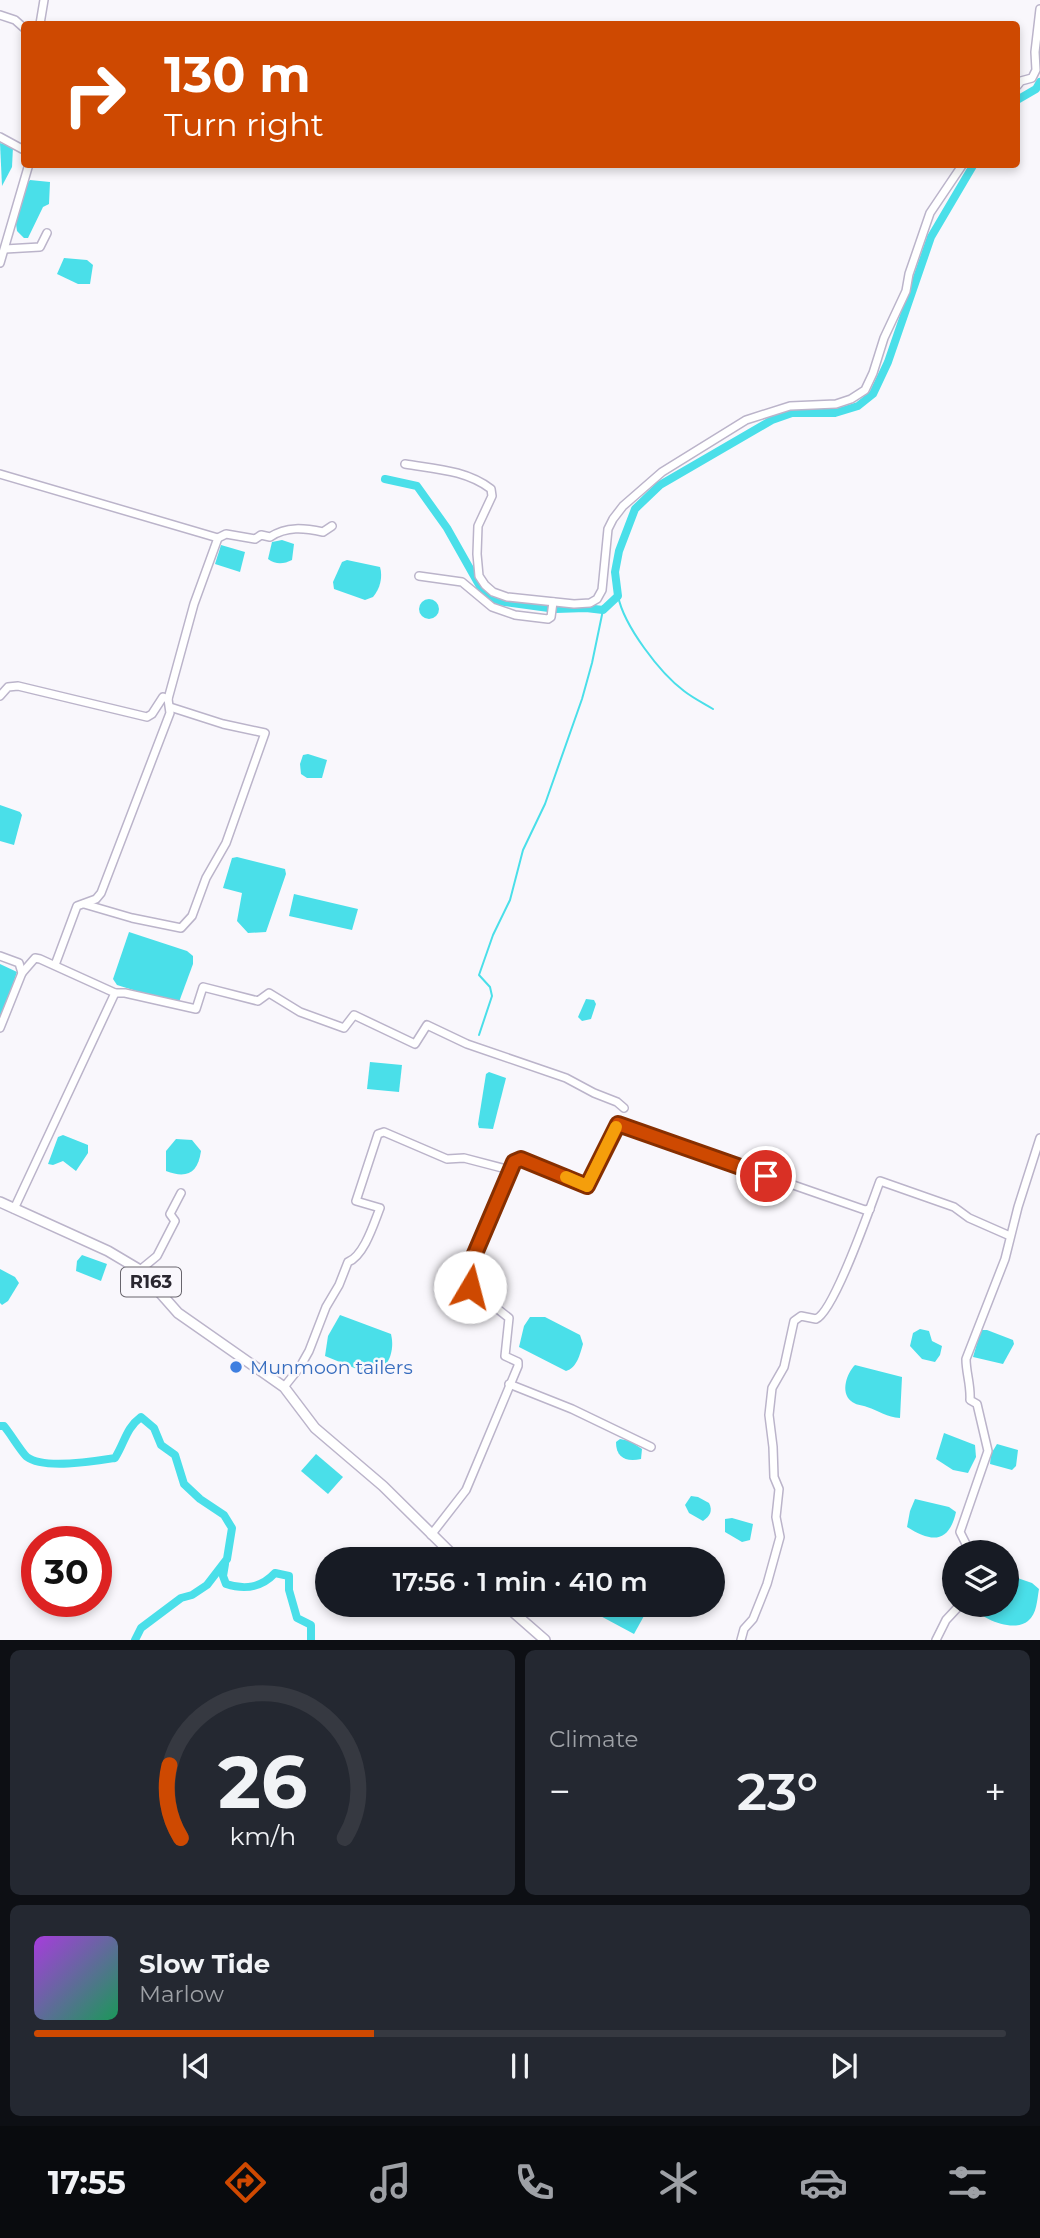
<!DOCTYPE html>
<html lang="en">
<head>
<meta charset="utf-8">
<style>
	:root { --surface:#171b24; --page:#242831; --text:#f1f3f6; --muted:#9ea1a6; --line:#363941; --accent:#ce4901 }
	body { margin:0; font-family:Montserrat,sans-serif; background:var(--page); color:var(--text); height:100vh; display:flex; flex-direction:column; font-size:26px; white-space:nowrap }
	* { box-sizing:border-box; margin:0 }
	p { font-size:23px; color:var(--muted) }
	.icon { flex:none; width:38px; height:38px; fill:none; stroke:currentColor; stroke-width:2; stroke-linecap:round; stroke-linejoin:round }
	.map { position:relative; height:1640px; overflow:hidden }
	.drawer { display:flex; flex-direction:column; gap:10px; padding:10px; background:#0d0f14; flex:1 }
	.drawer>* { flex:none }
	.top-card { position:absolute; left:21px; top:21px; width:999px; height:147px; border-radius:7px; box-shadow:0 4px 10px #0003; background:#ce4901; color:#fff; overflow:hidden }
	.fabs { position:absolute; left:942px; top:1540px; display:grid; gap:14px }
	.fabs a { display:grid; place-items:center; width:77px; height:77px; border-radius:50%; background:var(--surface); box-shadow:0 4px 10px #0003; font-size:35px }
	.speed { position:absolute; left:21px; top:1526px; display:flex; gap:14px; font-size:35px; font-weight:700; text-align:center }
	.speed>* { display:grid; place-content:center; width:91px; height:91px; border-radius:50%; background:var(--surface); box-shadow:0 4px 10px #0003; line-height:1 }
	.speed .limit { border:10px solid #d22; background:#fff; color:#111 }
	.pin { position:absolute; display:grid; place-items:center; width:60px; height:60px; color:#fff; margin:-30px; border:4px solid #fff; border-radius:50%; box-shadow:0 2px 7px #0007 }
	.me { position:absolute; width:77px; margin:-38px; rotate:8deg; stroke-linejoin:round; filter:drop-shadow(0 0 5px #0008) }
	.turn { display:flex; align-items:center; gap:24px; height:147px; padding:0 28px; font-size:32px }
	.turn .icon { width:91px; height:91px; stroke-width:2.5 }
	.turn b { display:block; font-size:49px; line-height:60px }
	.big { font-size:52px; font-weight:600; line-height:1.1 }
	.drawer .card { flex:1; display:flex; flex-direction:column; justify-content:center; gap:10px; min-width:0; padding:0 24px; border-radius:10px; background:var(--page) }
	.drawer .dial { align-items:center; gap:0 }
	.dial svg { height:182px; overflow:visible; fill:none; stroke:var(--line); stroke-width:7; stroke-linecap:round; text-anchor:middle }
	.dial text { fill:var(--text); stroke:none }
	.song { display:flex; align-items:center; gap:21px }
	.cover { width:84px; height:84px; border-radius:10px; background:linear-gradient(135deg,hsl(280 70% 55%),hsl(150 70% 35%)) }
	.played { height:7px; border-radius:4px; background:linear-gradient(90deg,var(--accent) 35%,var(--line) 35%) }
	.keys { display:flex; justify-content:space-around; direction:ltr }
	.heat { display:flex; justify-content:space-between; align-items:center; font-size:38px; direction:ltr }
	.drawer .tiles { flex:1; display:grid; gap:10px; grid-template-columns:1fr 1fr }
	.card:last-child { grid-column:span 2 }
	.trip { position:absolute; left:315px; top:1547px; width:410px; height:70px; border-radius:35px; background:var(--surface); box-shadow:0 4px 10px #0003; font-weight:600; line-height:70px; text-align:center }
	.tabs { display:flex; height:112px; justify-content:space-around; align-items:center; background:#090b0e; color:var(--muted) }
	.tabs .icon { width:49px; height:49px }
	.tabs .selected { color:var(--accent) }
	.tabs b { font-size:32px; color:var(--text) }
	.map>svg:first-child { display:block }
	.water { fill:#4adfe9 }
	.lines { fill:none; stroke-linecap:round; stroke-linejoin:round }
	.stream { stroke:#4adfe9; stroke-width:2 }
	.canal { stroke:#4adfe9; stroke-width:8 }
	.minor-casing { stroke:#bbb4ca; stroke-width:10 }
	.major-casing { stroke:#bbb4ca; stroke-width:12 }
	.minor { stroke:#fff; stroke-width:7 }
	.major { stroke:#fff; stroke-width:9 }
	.route-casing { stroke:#862f01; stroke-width:18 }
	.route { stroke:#ce4901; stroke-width:12 }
	.slow { stroke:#f59e0b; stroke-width:12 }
	.shop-dot { fill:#3f7fe0; stroke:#f9f7fc; stroke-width:2.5 }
	.labels { text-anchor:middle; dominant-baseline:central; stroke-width:5; stroke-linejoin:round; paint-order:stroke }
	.shield { fill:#f9f7fc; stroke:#68656d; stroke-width:2 }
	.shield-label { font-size:18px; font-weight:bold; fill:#2a2730 }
	.shop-label { font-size:19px; fill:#366cbe; stroke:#f9f7fc; text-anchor:start }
</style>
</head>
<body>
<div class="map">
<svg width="1040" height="1640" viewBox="0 0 1040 1640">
	<rect width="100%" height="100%" fill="#f9f7fc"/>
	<g class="water">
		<path d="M0,143L13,147L12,167L2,186Z"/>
		<path d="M30,180L50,182L49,204L43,207L28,238H24L17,231L16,224L24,188Z"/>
		<path d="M64,258L87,260L93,265L90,284H78L57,274Z"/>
		<path d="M282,540L294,544L292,560C284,564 276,565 268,559L272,542Z"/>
		<path d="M221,545L245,552L240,572L215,564Z"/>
		<path d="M347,560L380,567C383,577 380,589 373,597L365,600L334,589L333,582L342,562Z"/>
		<circle cx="429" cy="609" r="10"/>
		<path d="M308,754L327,760L322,778H307L301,774L300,764L303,755Z"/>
		<path d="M0,805L20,812L22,815L14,845L0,841Z"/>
		<path d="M237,857L285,869L286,874L266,932L248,933L237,921L242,893L223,888L232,858Z"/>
		<path d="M294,894L358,909L352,930L289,916Z"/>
		<path d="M129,932L187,951L193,956V964L179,1002L175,1003L117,985L113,979Z"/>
		<path d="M0,964L17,972L0,1023Z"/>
		<path d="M586,999L594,1000L596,1004L591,1019L582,1021L578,1017Z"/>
		<path d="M370,1062L402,1065L399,1092L367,1089Z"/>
		<path d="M489,1072L506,1078L493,1129L479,1128L478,1124L486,1074Z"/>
		<path d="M63,1135L88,1145V1153L76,1171L63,1161L53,1165L48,1164L58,1137Z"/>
		<path d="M176,1139L192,1140L201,1151C198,1173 187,1179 166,1171V1151Z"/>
		<path d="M82,1255L107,1264L101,1281L76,1271L77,1261Z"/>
		<path d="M0,1269L15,1277L19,1283L8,1301L2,1305L0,1303Z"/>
		<path d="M340,1315L391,1334C395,1351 389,1366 374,1376L325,1356L328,1336Z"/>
		<path d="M530,1317H545L580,1335L583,1344C580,1354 577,1368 566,1371L519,1347L524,1326Z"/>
		<path d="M920,1329L929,1331L932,1341L942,1346L940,1355L935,1362L922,1359L910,1346L913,1333Z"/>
		<path d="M981,1330H987L1013,1340L1014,1344L1003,1364L973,1357Z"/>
		<path d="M855,1365L902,1377L900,1418C887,1417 879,1411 867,1407C862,1405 855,1405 851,1401C840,1392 847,1373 855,1365Z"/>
		<path d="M944,1433L975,1445L976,1457L968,1473L953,1470L936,1459Z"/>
		<path d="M620,1439L630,1441L642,1449L641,1459C626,1462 616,1458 616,1442Z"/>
		<path d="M997,1444L1018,1450L1016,1466L1012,1470L990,1464L991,1454Z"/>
		<path d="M316,1454L343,1477L328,1494L301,1471Z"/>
		<path d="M691,1496L698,1497L709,1503C713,1511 710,1516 703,1521L689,1513L685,1505Z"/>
		<path d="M915,1499L949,1507L956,1512C949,1543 932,1543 907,1527L910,1511Z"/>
		<path d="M732,1518L753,1524L750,1540L742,1542L725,1532V1519Z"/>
		<path d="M1006,1574L1032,1583L1039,1589C1037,1600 1037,1614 1028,1621C1014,1633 979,1619 972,1605H1006Z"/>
		<path d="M580,1605H650L634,1634Z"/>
	</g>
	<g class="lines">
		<g class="stream">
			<path d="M618,596C624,626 660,673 684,691C693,698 703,703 713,709"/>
			<path d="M479,1035L492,996L490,987L479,975L493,935L510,900L523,850L545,804L582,699L592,663L603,610"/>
		</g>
		<g class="canal">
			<path d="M1017,100L1036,89L1040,82"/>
			<path d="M385,479L417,486L447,528L482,590L497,601L556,609L586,608L603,610L618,596L615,572L619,551L635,509L660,485L772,420L792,413H835L858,406L873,394L888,362L931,237L974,164"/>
			<path d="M0,1426H4C10,1433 22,1453 27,1457C44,1470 96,1461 115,1458C125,1442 126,1428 141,1417L154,1428L161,1445L175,1455L184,1484L200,1499L224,1515L232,1528L227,1559L207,1585L192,1595L181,1598L141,1628L135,1640"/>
			<path d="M225,1564L223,1576L226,1584C245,1590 261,1588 275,1573L289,1576V1590L297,1618L311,1625V1640"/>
		</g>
		<g class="minor-casing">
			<g id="minor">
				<path d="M0,15L15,20L24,28"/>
				<path d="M40,24L44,0"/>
				<path d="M1017,86L1021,81L1032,78L1036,70L1035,52L1040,9"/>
				<path d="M0,137L24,150"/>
				<path d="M5,249L40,247L47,233"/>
				<path d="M0,263L29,164"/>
				<path d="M405,464C435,469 466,470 491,489L492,496L478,526L477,554L479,576L485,585L493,592L507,597L574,604L590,603L597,599L602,590L608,529L613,519L623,506L662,472L746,420L790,406L836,404L851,399L865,390L873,373L884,338L906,291L909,274L930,213L963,164"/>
				<path d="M0,474L218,538"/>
				<path d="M419,576L462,582L492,607L515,615L548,619L551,617L553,602"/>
				<path d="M0,696L8,687L18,686L147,717L152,714L163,697L168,699"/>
				<path d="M84,904L132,918L181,928L192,916L206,878L226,843L265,733L223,724L170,707"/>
				<path d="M0,956L19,963L22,973L0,1028"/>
				<path d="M55,965L77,906L96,899L101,893L170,713L168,699L194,604L218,538L226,534L255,539L261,535L270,537C287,526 304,528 323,532L332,526"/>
				<path d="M115,993H125L196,1009L203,987L258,1001L269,993L300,1012L344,1028L354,1015L415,1044L427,1025L467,1044L566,1078L594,1093L617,1102L624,1108"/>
				<path d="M14,1209L115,993L40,959L35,958L22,973"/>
				<path d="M140,1270L157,1256L175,1221L170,1214L181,1193"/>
				<path d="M509,1384L572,1409L651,1447"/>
				<path d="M284,1387L300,1367L309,1351L326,1307L339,1285L348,1262C364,1256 374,1223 380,1208L356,1201L378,1134L384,1132L447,1159L464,1158L510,1170"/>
				<path d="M431,1535L466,1490L518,1366V1362L505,1356L509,1318L470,1287L468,1270L514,1162L521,1159L587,1186L618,1124L865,1210L870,1209"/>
				<path d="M970,1552L960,1532L988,1451L977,1404L970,1400C971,1385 966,1373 966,1359L1005,1259L1018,1207L1040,1138"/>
				<path d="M741,1640L744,1629L753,1619L767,1584L780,1537L776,1517L779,1489L774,1477L773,1447L769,1415L772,1388L784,1367L794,1321L801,1316L816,1319C834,1312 871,1205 880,1181L954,1207L969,1218L1010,1236"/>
				<path d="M936,1640L946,1620L960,1605"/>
			</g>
		</g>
		<g class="major-casing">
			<g id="major">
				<path d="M0,1202L108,1251L140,1270L178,1313L284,1387L315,1428L383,1486L457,1559"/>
				<path d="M505,1605L545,1640"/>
			</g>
		</g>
		<use href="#minor" class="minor"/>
		<use href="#major" class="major"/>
	</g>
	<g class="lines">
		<g class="route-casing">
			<path id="route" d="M470,1287L468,1270L514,1162L521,1159L587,1186L618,1124L766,1176"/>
		</g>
		<use href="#route" class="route"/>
		<path class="slow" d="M566,1177L587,1186L616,1127"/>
	</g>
	<circle class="shop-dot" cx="236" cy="1367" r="7"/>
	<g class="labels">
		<rect class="shield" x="121" y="1267.5" width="60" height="29" rx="5"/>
		<g class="shield-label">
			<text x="151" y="1282">R163</text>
		</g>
		<g class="shop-label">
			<text x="250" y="1367">Munmoon tailers</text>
		</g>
	</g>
</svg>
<div class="fabs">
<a><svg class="icon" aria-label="layers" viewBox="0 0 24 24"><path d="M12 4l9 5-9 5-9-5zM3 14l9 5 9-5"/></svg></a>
</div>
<div class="speed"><div class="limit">30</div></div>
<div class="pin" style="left:766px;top:1176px;background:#d93025"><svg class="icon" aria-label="arrive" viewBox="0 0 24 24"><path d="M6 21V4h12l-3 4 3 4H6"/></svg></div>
<svg class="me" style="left:470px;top:1287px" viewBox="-20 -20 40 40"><circle r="19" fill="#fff"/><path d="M0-13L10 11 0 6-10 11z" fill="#ce4901"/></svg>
<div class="trip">17:56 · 1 min · 410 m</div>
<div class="top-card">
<div class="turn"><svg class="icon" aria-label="right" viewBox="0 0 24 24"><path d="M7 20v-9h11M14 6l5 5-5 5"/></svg><div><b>130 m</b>Turn right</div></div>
</div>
</div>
<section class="drawer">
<div class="tiles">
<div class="card dial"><svg viewBox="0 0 100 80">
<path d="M14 69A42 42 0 1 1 86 69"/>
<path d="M14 69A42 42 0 0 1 9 37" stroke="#ce4901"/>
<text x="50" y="56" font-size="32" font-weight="700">26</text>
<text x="50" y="72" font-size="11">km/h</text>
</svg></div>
<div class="card"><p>Climate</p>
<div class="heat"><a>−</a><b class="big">23°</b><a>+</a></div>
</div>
<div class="card">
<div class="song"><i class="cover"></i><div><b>Slow Tide</b><p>Marlow</p></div></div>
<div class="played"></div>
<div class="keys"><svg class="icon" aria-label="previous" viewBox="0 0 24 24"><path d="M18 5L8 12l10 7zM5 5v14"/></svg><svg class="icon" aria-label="pause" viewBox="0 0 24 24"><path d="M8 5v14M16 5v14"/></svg><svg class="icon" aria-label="next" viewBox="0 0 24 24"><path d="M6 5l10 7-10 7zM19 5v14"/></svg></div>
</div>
</div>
</section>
<nav class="tabs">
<b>17:55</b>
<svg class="icon selected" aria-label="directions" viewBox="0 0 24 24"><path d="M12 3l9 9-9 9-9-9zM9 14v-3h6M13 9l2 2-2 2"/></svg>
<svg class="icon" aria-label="music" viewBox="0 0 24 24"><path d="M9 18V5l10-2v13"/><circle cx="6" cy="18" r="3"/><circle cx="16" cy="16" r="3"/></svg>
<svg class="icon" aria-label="phone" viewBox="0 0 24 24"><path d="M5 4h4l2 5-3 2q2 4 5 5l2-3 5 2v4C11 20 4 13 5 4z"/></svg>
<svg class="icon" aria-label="climate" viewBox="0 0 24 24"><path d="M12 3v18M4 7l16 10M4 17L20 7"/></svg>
<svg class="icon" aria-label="car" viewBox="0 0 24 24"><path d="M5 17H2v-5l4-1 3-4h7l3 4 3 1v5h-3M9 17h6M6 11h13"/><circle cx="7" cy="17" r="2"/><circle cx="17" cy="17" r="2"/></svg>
<svg class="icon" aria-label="filters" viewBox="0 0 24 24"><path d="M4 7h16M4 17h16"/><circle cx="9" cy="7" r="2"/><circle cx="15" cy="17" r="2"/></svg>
</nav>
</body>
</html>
